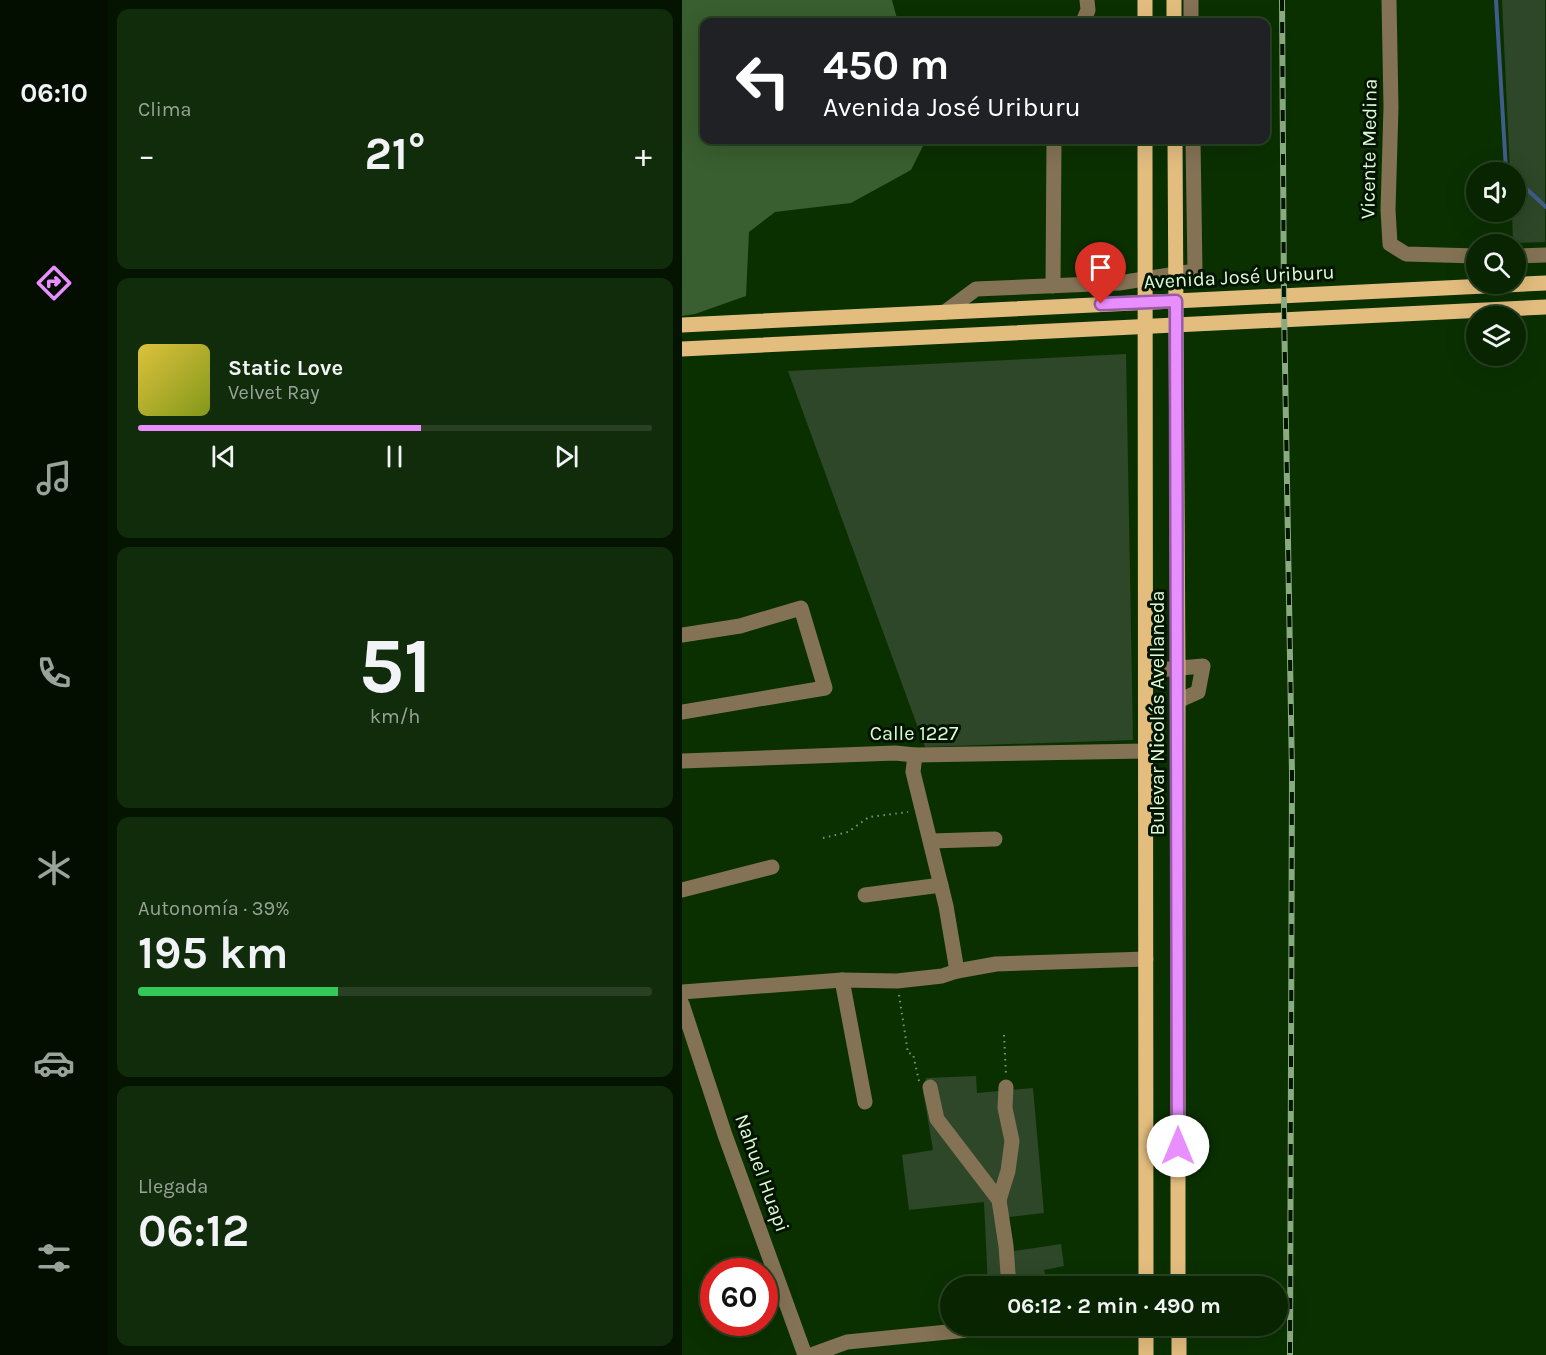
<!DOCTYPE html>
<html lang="es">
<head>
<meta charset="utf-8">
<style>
	:root { --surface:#082400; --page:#112c0a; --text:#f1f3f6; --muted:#98a499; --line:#294122; --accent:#e88eff }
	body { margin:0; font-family:Karla,sans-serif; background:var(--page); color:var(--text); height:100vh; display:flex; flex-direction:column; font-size:22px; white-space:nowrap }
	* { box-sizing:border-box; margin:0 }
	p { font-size:20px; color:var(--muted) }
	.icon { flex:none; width:33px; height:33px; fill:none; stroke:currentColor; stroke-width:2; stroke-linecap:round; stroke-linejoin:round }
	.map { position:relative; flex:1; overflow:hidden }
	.side { display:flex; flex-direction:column; gap:9px; padding:9px; background:#041400; width:574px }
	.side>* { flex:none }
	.banner { position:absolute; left:18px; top:18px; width:570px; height:126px; border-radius:12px; box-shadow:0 6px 24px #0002,0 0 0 2px var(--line); background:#202124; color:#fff; overflow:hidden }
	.buttons { position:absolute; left:784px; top:162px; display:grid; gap:12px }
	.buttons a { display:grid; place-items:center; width:60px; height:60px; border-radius:50%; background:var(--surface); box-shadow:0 6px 24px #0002,0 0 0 2px var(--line); font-size:30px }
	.speed { position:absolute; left:18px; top:1258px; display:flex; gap:12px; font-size:30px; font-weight:700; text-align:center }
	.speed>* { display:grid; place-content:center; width:78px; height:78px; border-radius:50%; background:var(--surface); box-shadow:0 6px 24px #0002,0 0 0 2px var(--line); line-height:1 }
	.speed .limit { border:9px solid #d22; background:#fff; color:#111 }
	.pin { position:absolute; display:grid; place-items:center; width:51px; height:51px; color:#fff; margin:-62px -26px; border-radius:50% 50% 50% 0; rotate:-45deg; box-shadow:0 0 6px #0007 }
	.pin .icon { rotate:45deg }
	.me { position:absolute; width:66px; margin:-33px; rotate:0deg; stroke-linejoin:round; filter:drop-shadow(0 0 4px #0008) }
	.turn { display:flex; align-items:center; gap:21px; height:126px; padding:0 24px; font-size:27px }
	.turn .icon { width:78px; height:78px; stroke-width:2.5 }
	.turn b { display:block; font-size:42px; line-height:51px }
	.big { font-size:45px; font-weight:700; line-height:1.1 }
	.side .tile { flex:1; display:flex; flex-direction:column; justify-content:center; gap:9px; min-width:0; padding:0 21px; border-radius:12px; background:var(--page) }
	.side .dial { align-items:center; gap:0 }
	.dial b { font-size:78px; line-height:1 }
	.song { display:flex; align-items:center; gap:18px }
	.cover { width:72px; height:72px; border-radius:9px; background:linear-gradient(135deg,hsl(50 70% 55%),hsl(70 70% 35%)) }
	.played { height:6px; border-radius:3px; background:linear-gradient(90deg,var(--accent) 55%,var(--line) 55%) }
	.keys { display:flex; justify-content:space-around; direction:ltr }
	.heat { display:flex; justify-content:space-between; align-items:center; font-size:33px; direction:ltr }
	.charge { height:9px; border-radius:4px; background:linear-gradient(90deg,#34c759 39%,var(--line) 0) }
	.trip { position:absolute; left:258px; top:1276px; width:348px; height:60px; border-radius:30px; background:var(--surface); box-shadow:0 6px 24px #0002,0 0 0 2px var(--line); font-weight:700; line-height:60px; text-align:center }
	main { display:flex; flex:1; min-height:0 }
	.menu { display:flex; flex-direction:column; width:108px; justify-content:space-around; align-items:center; background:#030e00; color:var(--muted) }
	.menu .icon { width:42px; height:42px }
	.menu .selected { color:var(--accent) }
	.menu b { font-size:27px; color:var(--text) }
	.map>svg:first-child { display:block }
	.green { fill:#2e4728 }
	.forest { fill:#395e2f }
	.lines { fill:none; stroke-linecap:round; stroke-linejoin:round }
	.stream { stroke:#3f5c8b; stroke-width:4 }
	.path { stroke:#789970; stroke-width:2; stroke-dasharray:1.5 4.5; stroke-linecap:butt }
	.minor { stroke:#847254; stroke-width:15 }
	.major { stroke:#e3bd7e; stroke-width:15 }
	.rail-casing { stroke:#8aaa82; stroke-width:6 }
	.rail { stroke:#031500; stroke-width:4; stroke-dasharray:11; stroke-linecap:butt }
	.route-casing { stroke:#975ca6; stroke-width:15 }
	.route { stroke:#e88eff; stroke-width:10 }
	.labels { text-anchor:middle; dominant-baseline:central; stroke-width:6; stroke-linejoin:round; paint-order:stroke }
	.street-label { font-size:20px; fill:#defad7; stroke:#031500 }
</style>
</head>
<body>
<main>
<nav class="menu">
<b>06:10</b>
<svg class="icon selected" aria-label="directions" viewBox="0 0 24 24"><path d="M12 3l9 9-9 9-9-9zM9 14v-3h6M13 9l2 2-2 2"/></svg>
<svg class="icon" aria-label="music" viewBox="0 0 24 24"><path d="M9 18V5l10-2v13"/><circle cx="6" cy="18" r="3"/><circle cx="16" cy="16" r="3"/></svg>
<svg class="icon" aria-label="phone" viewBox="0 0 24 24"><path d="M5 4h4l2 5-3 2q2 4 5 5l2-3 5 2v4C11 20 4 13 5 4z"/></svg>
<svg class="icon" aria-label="climate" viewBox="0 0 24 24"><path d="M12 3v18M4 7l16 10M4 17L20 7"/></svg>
<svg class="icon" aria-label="car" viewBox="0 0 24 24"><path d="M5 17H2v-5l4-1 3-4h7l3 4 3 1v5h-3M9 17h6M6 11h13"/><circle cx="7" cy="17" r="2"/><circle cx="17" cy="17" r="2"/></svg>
<svg class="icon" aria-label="filters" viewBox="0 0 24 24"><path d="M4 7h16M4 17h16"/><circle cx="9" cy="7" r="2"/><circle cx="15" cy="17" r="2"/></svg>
</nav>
<section class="side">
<div class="tile"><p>Clima</p>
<div class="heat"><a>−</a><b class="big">21°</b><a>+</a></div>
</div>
<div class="tile">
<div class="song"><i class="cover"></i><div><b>Static Love</b><p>Velvet Ray</p></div></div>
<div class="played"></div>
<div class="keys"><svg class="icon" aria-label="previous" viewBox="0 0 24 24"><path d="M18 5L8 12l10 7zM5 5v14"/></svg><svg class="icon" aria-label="pause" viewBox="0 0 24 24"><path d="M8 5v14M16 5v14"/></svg><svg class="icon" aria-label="next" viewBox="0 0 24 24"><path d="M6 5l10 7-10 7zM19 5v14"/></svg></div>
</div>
<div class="tile dial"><b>51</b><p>km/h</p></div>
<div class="tile"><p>Autonomía · 39%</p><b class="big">195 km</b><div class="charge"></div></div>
<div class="tile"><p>Llegada</p><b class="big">06:12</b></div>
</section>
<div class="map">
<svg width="864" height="1355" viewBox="0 0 864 1355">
	<rect width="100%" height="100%" fill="#0a3000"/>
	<g class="green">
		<path d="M820,0H863V242L831,243L830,212H834V172H828Z"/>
		<path d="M444,354L451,740L243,747L106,371Z"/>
		<path d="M294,1076L295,1093L351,1088L362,1213L327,1217L332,1251L379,1244L382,1266L362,1270L366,1287H306L302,1202L227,1210L220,1155L251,1150L241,1091L244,1078Z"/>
	</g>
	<path class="forest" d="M0,0H210L216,22H22V140H244L229,170L169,203L93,212L67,232L64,296L13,314L0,316Z"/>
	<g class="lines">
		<g class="stream">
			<path d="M814,0L824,170L827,172"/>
			<path d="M834,179L864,207"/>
		</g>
		<g class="path">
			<path d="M141,838L166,832L187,817L226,812"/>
			<path d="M217,995L226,1053L231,1054L237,1081"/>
			<path d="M322,1035L324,1075"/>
		</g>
		<g class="minor">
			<path d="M509,0V22"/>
			<path d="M707,0L709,107L706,210L708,244L724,254L795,256"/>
			<path d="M401,22L406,10L405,0"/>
			<path d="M834,256L864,255"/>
			<path d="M371,286L372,140"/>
			<path d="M263,312L294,289L437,283L513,271L511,140"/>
			<path d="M0,635L58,626L119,608L143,688L0,712"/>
			<path d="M464,671L521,666L516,692L496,701"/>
			<path d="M233,755L231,772L264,906L275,971"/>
			<path d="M0,761L213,753L233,755L464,751"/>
			<path d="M249,841L313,839"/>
			<path d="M0,890L90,867"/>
			<path d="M183,895L259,885"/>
			<path d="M160,980L183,1102"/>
			<path d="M0,992L160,980L215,981L260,976L275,971L314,964L464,959"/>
			<path d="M0,1004L43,1135L123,1355"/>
			<path d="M248,1087L255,1119L317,1200L324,1246L327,1287"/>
			<path d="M317,1200L326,1171L330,1141L323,1108L324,1087"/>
			<path d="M129,1355L165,1342L326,1326"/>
		</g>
		<g class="major">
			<path d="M463,0V22"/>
			<path d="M492,0V22"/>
			<path d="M463,140L464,1287"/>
			<path d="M493,140L496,670V1287"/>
			<path d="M0,325L864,283"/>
			<path d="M0,349L864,307"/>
			<path d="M497,1326V1355"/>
			<path d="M464,1355V1326"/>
		</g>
		<g class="rail-casing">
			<path id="rail" d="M600,0L602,307L610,774L608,1355"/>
		</g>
		<use href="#rail" class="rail"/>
	</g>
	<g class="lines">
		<g class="route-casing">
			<path id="route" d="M419,304L494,301L496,1146"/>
		</g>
		<use href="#route" class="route"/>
	</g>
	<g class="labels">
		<g class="street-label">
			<text transform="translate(687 149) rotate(-89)">Vicente Medina</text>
			<text transform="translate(557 277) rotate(-3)">Avenida José Uriburu</text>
			<text transform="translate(475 713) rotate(-90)">Bulevar Nicolás Avellaneda</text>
			<text x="232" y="733">Calle 1227</text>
			<text transform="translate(80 1173) rotate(70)">Nahuel Huapi</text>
		</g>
	</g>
</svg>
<div class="buttons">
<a><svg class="icon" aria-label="sound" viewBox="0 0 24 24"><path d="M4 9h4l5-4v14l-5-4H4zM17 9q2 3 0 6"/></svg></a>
<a><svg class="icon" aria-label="search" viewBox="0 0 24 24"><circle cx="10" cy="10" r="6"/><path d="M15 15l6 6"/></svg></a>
<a><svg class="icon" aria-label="layers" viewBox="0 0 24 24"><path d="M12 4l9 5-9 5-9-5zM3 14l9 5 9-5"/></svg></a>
</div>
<div class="speed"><div class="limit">60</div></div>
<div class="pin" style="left:419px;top:304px;background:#d93025"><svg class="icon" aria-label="arrive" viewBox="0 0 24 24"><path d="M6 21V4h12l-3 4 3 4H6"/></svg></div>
<svg class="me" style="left:496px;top:1146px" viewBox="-20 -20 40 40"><circle r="19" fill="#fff"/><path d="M0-13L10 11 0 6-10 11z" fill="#e88eff"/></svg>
<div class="trip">06:12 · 2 min · 490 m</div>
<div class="banner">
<div class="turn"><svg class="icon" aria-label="left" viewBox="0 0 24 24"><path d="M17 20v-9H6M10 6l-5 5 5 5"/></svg><div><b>450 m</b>Avenida José Uriburu</div></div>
</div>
</div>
</main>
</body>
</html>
